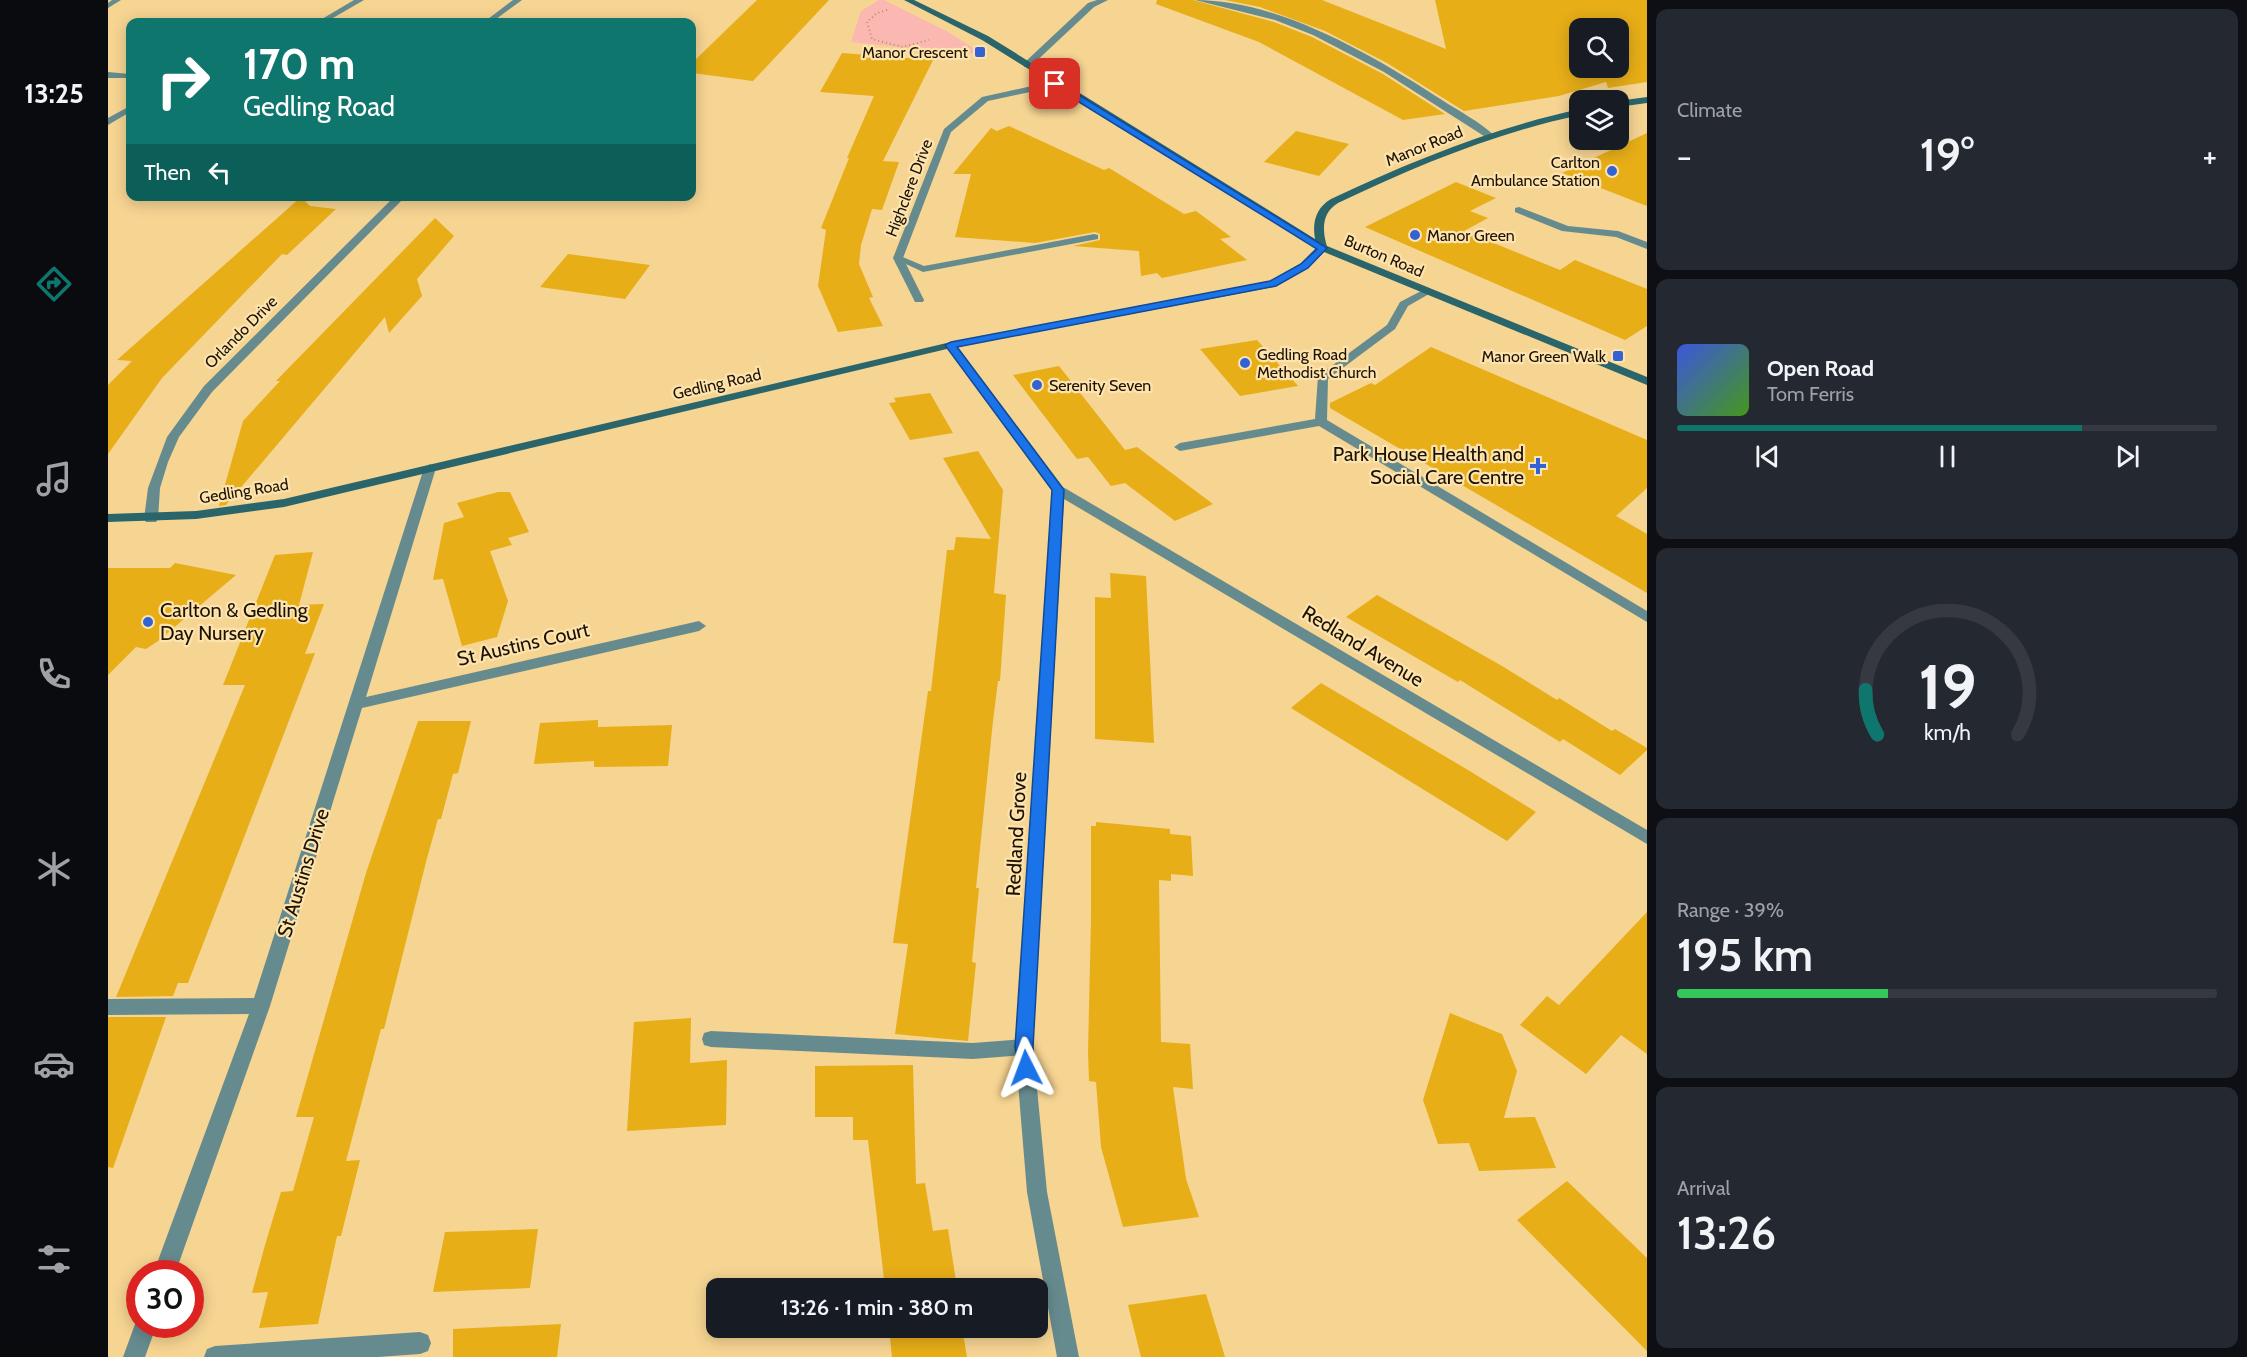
<!DOCTYPE html>
<html lang="en">
<head>
<meta charset="utf-8">
<style>
	:root { --surface:#171b24; --page:#242831; --text:#f1f3f6; --muted:#9ea1a6; --line:#363941; --accent:#0f766e }
	body { margin:0; font-family:Cabin,sans-serif; background:var(--page); color:var(--text); height:100vh; display:flex; flex-direction:column; font-size:22px; white-space:nowrap }
	* { box-sizing:border-box; margin:0 }
	p { font-size:20px; color:var(--muted) }
	.icon { flex:none; width:33px; height:33px; fill:none; stroke:currentColor; stroke-width:2; stroke-linecap:round; stroke-linejoin:round }
	.map { position:relative; flex:1; overflow:hidden }
	.drawer { display:flex; flex-direction:column; gap:9px; padding:9px; background:#0d0f14; width:600px }
	.drawer>* { flex:none }
	.banner { position:absolute; left:18px; top:18px; width:570px; height:183px; border-radius:12px; box-shadow:0 3px 15px #0003; background:#0f766e; color:#fff; overflow:hidden }
	.fabs { position:absolute; left:1461px; top:18px; display:grid; gap:12px }
	.fabs a { display:grid; place-items:center; width:60px; height:60px; border-radius:12px; background:var(--surface); box-shadow:0 3px 15px #0003; font-size:30px }
	.speed { position:absolute; left:18px; top:1260px; display:flex; gap:12px; font-size:30px; font-weight:700; text-align:center }
	.speed>* { display:grid; place-content:center; width:78px; height:78px; border-radius:50%; background:var(--surface); box-shadow:0 3px 15px #0003; line-height:1 }
	.speed .limit { border:9px solid #d22; background:#fff; color:#111 }
	.pin { position:absolute; display:grid; place-items:center; width:51px; height:51px; color:#fff; margin:-26px; border-radius:12px; box-shadow:0 3px 9px #0006 }
	.me { position:absolute; width:66px; margin:-33px; rotate:357deg; stroke-linejoin:round; filter:drop-shadow(0 0 4px #0008) }
	.turn { display:flex; align-items:center; gap:21px; height:126px; padding:0 18px; font-size:27px }
	.turn .icon { width:78px; height:78px; stroke-width:2.5 }
	.turn b { display:block; font-size:42px; line-height:51px }
	.then { display:flex; align-items:center; height:57px; padding:0 18px; background:#0003; gap:12px; font-size:22px }
	.big { font-size:45px; font-weight:600; line-height:1.1 }
	.drawer .tile { flex:1; display:flex; flex-direction:column; justify-content:center; gap:9px; min-width:0; padding:0 21px; border-radius:12px; background:var(--page) }
	.drawer .dial { align-items:center; gap:0 }
	.dial svg { height:156px; overflow:visible; fill:none; stroke:var(--line); stroke-width:7; stroke-linecap:round; text-anchor:middle }
	.dial text { fill:var(--text); stroke:none }
	.song { display:flex; align-items:center; gap:18px }
	.cover { width:72px; height:72px; border-radius:9px; background:linear-gradient(135deg,hsl(230 70% 55%),hsl(100 70% 35%)) }
	.played { height:6px; border-radius:3px; background:linear-gradient(90deg,var(--accent) 75%,var(--line) 75%) }
	.keys { display:flex; justify-content:space-around; direction:ltr }
	.heat { display:flex; justify-content:space-between; align-items:center; font-size:33px; direction:ltr }
	.charge { height:9px; border-radius:4px; background:linear-gradient(90deg,#34c759 39%,var(--line) 0) }
	.trip { position:absolute; left:598px; top:1278px; width:342px; height:60px; border-radius:12px; background:var(--surface); box-shadow:0 3px 15px #0003; font-weight:600; line-height:60px; text-align:center }
	main { display:flex; flex:1; min-height:0 }
	.tabs { display:flex; flex-direction:column; width:108px; justify-content:space-around; align-items:center; background:#090b0e; color:var(--muted) }
	.tabs .icon { width:42px; height:42px }
	.tabs .on { color:var(--accent) }
	.tabs b { font-size:27px; color:var(--text) }
	.map>svg:first-child { display:block }
	.green { fill:#fbb7b2 }
	.building { fill:#e7ae18; fill-rule:evenodd }
	.lines { fill:none; stroke-linecap:round; stroke-linejoin:round }
	.path { stroke:#ae9362; stroke-width:2; stroke-dasharray:1 3; stroke-linecap:butt }
	.lane { fill:#668b8f; fill-rule:evenodd }
	.street { fill:#668b8f; fill-rule:evenodd }
	.secondary { fill:#29656b; fill-rule:evenodd }
	.route { fill:#1a73e8; stroke:#114b97; stroke-width:1.5 }
	.poi-dot { fill:#3363d3; stroke:#fde3ae; stroke-width:2 }
	.labels { text-anchor:middle; dominant-baseline:central; stroke-width:4.5; stroke-linejoin:round; paint-order:stroke }
	.far-poi-label { font-size:16px; fill:#1d1100; stroke:#fde3ae; text-anchor:end }
	.far-street-label { font-size:16px; fill:#1d1100; stroke:#fde3ae }
	.poi-label { font-size:20px; fill:#1d1100; stroke:#fde3ae; text-anchor:end }
	.street-label { font-size:20px; fill:#1d1100; stroke:#fde3ae }
</style>
</head>
<body>
<main>
<nav class="tabs">
<b>13:25</b>
<svg class="icon on" aria-label="directions" viewBox="0 0 24 24"><path d="M12 3l9 9-9 9-9-9zM9 14v-3h6M13 9l2 2-2 2"/></svg>
<svg class="icon" aria-label="music" viewBox="0 0 24 24"><path d="M9 18V5l10-2v13"/><circle cx="6" cy="18" r="3"/><circle cx="16" cy="16" r="3"/></svg>
<svg class="icon" aria-label="phone" viewBox="0 0 24 24"><path d="M5 4h4l2 5-3 2q2 4 5 5l2-3 5 2v4C11 20 4 13 5 4z"/></svg>
<svg class="icon" aria-label="climate" viewBox="0 0 24 24"><path d="M12 3v18M4 7l16 10M4 17L20 7"/></svg>
<svg class="icon" aria-label="car" viewBox="0 0 24 24"><path d="M5 17H2v-5l4-1 3-4h7l3 4 3 1v5h-3M9 17h6M6 11h13"/><circle cx="7" cy="17" r="2"/><circle cx="17" cy="17" r="2"/></svg>
<svg class="icon" aria-label="filters" viewBox="0 0 24 24"><path d="M4 7h16M4 17h16"/><circle cx="9" cy="7" r="2"/><circle cx="15" cy="17" r="2"/></svg>
</nav>
<div class="map">
<svg width="1539" height="1357" viewBox="0 0 1539 1357">
	<rect width="100%" height="100%" fill="#f6d492"/>
	<path class="green" d="M771,0H776L840,32L873,53H844L743,42L753,11Z"/>
	<g class="building">
		<path d="M649,0H721L645,81L584,73V63Z"/>
		<path d="M1049,0H1085L1166,22L1204,37L1275,74L1337,114L1295,120L1151,42L1048,4Z"/>
		<path d="M1117,0H1214L1338,49L1327,0H1539V82L1500,88L1498,82L1451,96L1356,111L1279,63L1217,31L1152,7ZM1472,28H1510V68H1472Z"/>
		<path d="M734,53L825,60L775,161L791,162L774,210L764,209L753,245L751,264L765,297L761,298L775,326L730,332L710,286L718,230L713,228L741,158H739L766,96L712,92Z"/>
		<path d="M901,126L996,170L1001,168L1076,214L1088,211L1123,237L1112,239L1139,260L1054,278L1049,273L1033,276L1031,251L965,246L992,240V234L987,232L927,243L847,237L863,174H845L883,128L889,131Z"/>
		<path d="M1188,131L1241,144L1211,176L1156,162Z"/>
		<path d="M1539,133V206L1454,173Z"/>
		<path d="M1348,182L1388,198L1362,211L1380,218L1356,231L1452,270L1467,260L1539,289V326L1517,340L1257,227Z"/>
		<path d="M193,197L202,206L228,209L179,255L174,254L54,378L0,454V385L24,361L9,360Z"/>
		<path d="M327,218L346,236L309,279L314,296L281,333L277,317L118,505L111,506L135,421L172,381H168Z"/>
		<path d="M460,254L542,265L517,299L432,287Z"/>
		<path d="M1149,340L1190,386L1132,396L1092,349Z"/>
		<path d="M1323,347L1539,440V488L1508,516L1539,534V593L1222,408V403L1263,383L1267,385Z"/>
		<path d="M951,366L1017,450L1029,447L1105,504L1067,521L1017,483L1003,486L980,457L969,459L905,375Z"/>
		<path d="M822,393L845,433L802,440L781,403L788,402L786,398Z"/>
		<path d="M870,451L895,490L886,593L898,595L892,681H890L885,721L868,888H871L864,962L868,963L860,1041L787,1034L800,944L785,943L820,691H823L839,550H846L848,537L883,539L835,458Z"/>
		<path d="M390,492H402L421,532L400,538L404,545L382,551L400,601L389,637L354,646L335,579L325,580L336,523L356,517L349,503Z"/>
		<path d="M205,552L191,605L216,604L197,654L207,653L80,983H70L65,996L8,997L137,685H115L167,555Z"/>
		<path d="M67,563L128,575L50,641L38,649L28,647L0,675V568H62Z"/>
		<path d="M1002,573L1038,576L1046,743L987,739V597L1003,598Z"/>
		<path d="M1269,595L1394,666L1449,700L1451,698L1504,731L1507,729L1539,748V750L1512,775L1455,739L1452,742L1352,680L1350,682L1238,617Z"/>
		<path d="M1213,683L1360,770L1428,812L1399,841L1183,708Z"/>
		<path d="M490,720V727L564,725L560,766L486,767V761L426,764L432,723Z"/>
		<path d="M310,721H363L350,773L345,774L333,819H330L318,862L276,1029H273L238,1161L252,1160L233,1236H229L210,1324L151,1328L160,1292L144,1293L157,1245L173,1192L185,1191L206,1117H188L258,873Z"/>
		<path d="M988,822L1062,829V834L1083,836L1085,876L1063,874V881L1051,880L1053,1042L1082,1044L1085,1089L1065,1087L1078,1179L1091,1217L1015,1227L993,1147L988,1082L981,1081L980,1052L983,919V826H988Z"/>
		<path d="M1539,912V1054L1513,1035L1478,1074L1412,1025L1439,996L1451,1005Z"/>
		<path d="M1342,1013L1394,1034L1409,1071L1396,1118L1427,1117L1448,1168L1371,1171L1361,1143L1330,1144L1315,1100Z"/>
		<path d="M0,1017H58L5,1168L0,1167Z"/>
		<path d="M583,1018L582,1063L619,1060L618,1125L519,1131L526,1022Z"/>
		<path d="M805,1065L808,1184L817,1183L825,1231L840,1229L849,1288H777L760,1140H745V1117H707V1066Z"/>
		<path d="M1459,1181L1539,1258V1351L1409,1220Z"/>
		<path d="M430,1229L422,1288L325,1292L337,1232Z"/>
		<path d="M1098,1294L1117,1357H1033L1020,1305Z"/>
		<path d="M453,1324L449,1357H345V1329Z"/>
		<path d="M781,1328H854L859,1357H784Z"/>
	</g>
	<g class="lines">
		<path class="path" d="M779,10L769,13L759,22L764,39L794,47L821,40"/>
		<g class="lane">
			<path d="M4,0H13L0,8V3Z"/>
			<path d="M986,234L990,235V239L815,272L785,258L790,255L816,266Z"/>
			<path d="M1317,289L1322,292L1321,294L1300,306L1287,329L1220,379L1219,420L1539,611V622L1211,426L1072,451L1066,447L1072,443L1207,419L1210,376L1279,325L1292,302Z"/>
			<path d="M603,1031L865,1043L916,1039L923,1041L925,1047L923,1053L916,1055L865,1059L603,1047L596,1045L594,1039L596,1033Z"/>
		</g>
		<g class="street">
			<path d="M246,0H256L218,22H209Z"/>
			<path d="M405,0H414L384,22H376Z"/>
			<path d="M989,0H1000L986,7L922,67H916V63L980,3Z"/>
			<path d="M1087,0C1172,0 1264,55 1334,100C1351,111 1372,122 1387,136L1379,138L1276,72L1205,35L1167,20Z"/>
			<path d="M0,72L22,74V78H0Z"/>
			<path d="M947,81L950,82V86L880,101L843,132L795,258L816,300L815,302H807L785,258L836,129L874,97Z"/>
			<path d="M22,106V112L0,125V118Z"/>
			<path d="M287,196H298L104,392L71,437L60,462L52,488L50,519L48,522H38L36,519L40,488L59,437L96,386Z"/>
			<path d="M1411,207L1460,226L1510,231L1539,242V249L1508,237L1454,231L1407,212V208Z"/>
			<path d="M843,342L847,343L955,487L1539,830V844L956,499L925,1047L939,1192L971,1357H949L919,1192L907,1047L944,490L837,345Z"/>
			<path d="M322,464L328,468L258,697L591,621L598,626L591,631L254,708L162,1006L67,1274H45L141,1014L0,1015V999L146,998L316,468Z"/>
			<path d="M30,1316L32,1324H49L37,1357H15Z"/>
			<path d="M312,1332L320,1335L323,1343L320,1351L312,1354L270,1357H96L99,1349L107,1346Z"/>
		</g>
		<g class="secondary">
			<path d="M796,0H806L880,36L1207,239C1204,222 1208,208 1223,199C1303,161 1385,128 1472,109V115C1387,133 1308,166 1230,203C1215,212 1214,227 1218,243L1219,246L1539,377V385L1216,252L1200,268L1165,287L843,348L176,507L88,519L0,522V514L88,511L176,499L843,342L1162,281L1192,264L1208,248L874,40Z"/>
			<path d="M1539,97V103L1510,107V101Z"/>
		</g>
	</g>
	<path class="route" d="M945,82H950L1219,248L1200,268L1168,286L849,347L956,490L925,1047L927,1068L924,1073L918,1075L912,1073L907,1047L944,490L837,345L843,342L1162,281L1193,264L1209,249L945,86Z"/>
	<g class="poi-dot">
		<rect x="866" y="46" width="12" height="12" rx="3"/>
		<circle cx="1504" cy="171" r="6"/>
		<circle cx="1307" cy="235" r="6"/>
		<rect x="1504" y="350" width="12" height="12" rx="3"/>
		<circle cx="1137" cy="363" r="6"/>
		<circle cx="929" cy="385" r="6"/>
		<path d="M1427 457h6v6h6v6h-6v6h-6v-6h-6v-6h6z"/>
		<circle cx="40" cy="622" r="6"/>
	</g>
	<g class="labels">
		<g class="far-poi-label">
			<text x="860" y="52">Manor Crescent</text>
			<text x="1492" y="162">Carlton<tspan x="1492" dy="18">Ambulance Station</tspan></text>
			<text x="1319" y="235" text-anchor="start">Manor Green</text>
			<text x="1149" y="354" text-anchor="start">Gedling Road<tspan x="1149" dy="18">Methodist Church</tspan></text>
			<text x="1498" y="356">Manor Green Walk</text>
			<text x="941" y="385" text-anchor="start">Serenity Seven</text>
		</g>
		<g class="far-street-label">
			<text transform="translate(1316 146) rotate(-22)">Manor Road</text>
			<text transform="translate(801 188) rotate(-69)">Highclere Drive</text>
			<text transform="translate(1276 256) rotate(23)">Burton Road</text>
			<text transform="translate(133 332) rotate(-45)">Orlando Drive</text>
			<text transform="translate(609 384) rotate(-13)">Gedling Road</text>
			<text transform="translate(136 491) rotate(-9)">Gedling Road</text>
		</g>
		<g class="poi-label">
			<text x="1416" y="454">Park House Health and<tspan x="1416" dy="23">Social Care Centre</tspan></text>
			<text x="52" y="610" text-anchor="start">Carlton &amp; Gedling<tspan x="52" dy="23">Day Nursery</tspan></text>
		</g>
		<g class="street-label">
			<text transform="translate(415 644) rotate(-13)">St Austins Court</text>
			<text transform="translate(1255 646) rotate(31)">Redland Avenue</text>
			<text transform="translate(908 834) rotate(-87)">Redland Grove</text>
			<text transform="translate(195 873) rotate(-73)">St Austins Drive</text>
		</g>
	</g>
</svg>
<div class="fabs">
<a><svg class="icon" aria-label="search" viewBox="0 0 24 24"><circle cx="10" cy="10" r="6"/><path d="M15 15l6 6"/></svg></a>
<a><svg class="icon" aria-label="layers" viewBox="0 0 24 24"><path d="M12 4l9 5-9 5-9-5zM3 14l9 5 9-5"/></svg></a>
</div>
<div class="speed"><div class="limit">30</div></div>
<div class="pin" style="left:947px;top:84px;background:#d93025"><svg class="icon" aria-label="arrive" viewBox="0 0 24 24"><path d="M6 21V4h12l-3 4 3 4H6"/></svg></div>
<svg class="me" style="left:918px;top:1068px" viewBox="-20 -20 40 40"><path d="M0-17L14 15 0 8-14 15z" fill="#1a73e8" stroke="#fff" stroke-width="4"/></svg>
<div class="trip">13:26 · 1 min · 380 m</div>
<div class="banner">
<div class="turn"><svg class="icon" aria-label="right" viewBox="0 0 24 24"><path d="M7 20v-9h11M14 6l5 5-5 5"/></svg><div><b>170 m</b>Gedling Road</div></div>
<div class="then">Then<svg class="icon" aria-label="left" viewBox="0 0 24 24"><path d="M17 20v-9H6M10 6l-5 5 5 5"/></svg></div>
</div>
</div>
<section class="drawer">
<div class="tile"><p>Climate</p>
<div class="heat"><a>−</a><b class="big">19°</b><a>+</a></div>
</div>
<div class="tile">
<div class="song"><i class="cover"></i><div><b>Open Road</b><p>Tom Ferris</p></div></div>
<div class="played"></div>
<div class="keys"><svg class="icon" aria-label="previous" viewBox="0 0 24 24"><path d="M18 5L8 12l10 7zM5 5v14"/></svg><svg class="icon" aria-label="pause" viewBox="0 0 24 24"><path d="M8 5v14M16 5v14"/></svg><svg class="icon" aria-label="next" viewBox="0 0 24 24"><path d="M6 5l10 7-10 7zM19 5v14"/></svg></div>
</div>
<div class="tile dial"><svg viewBox="0 0 100 80">
<path d="M14 69A42 42 0 1 1 86 69"/>
<path d="M14 69A42 42 0 0 1 8 46" stroke="#0f766e"/>
<text x="50" y="56" font-size="32" font-weight="700">19</text>
<text x="50" y="72" font-size="11">km/h</text>
</svg></div>
<div class="tile"><p>Range · 39%</p><b class="big">195 km</b><div class="charge"></div></div>
<div class="tile"><p>Arrival</p><b class="big">13:26</b></div>
</section>
</main>
</body>
</html>
